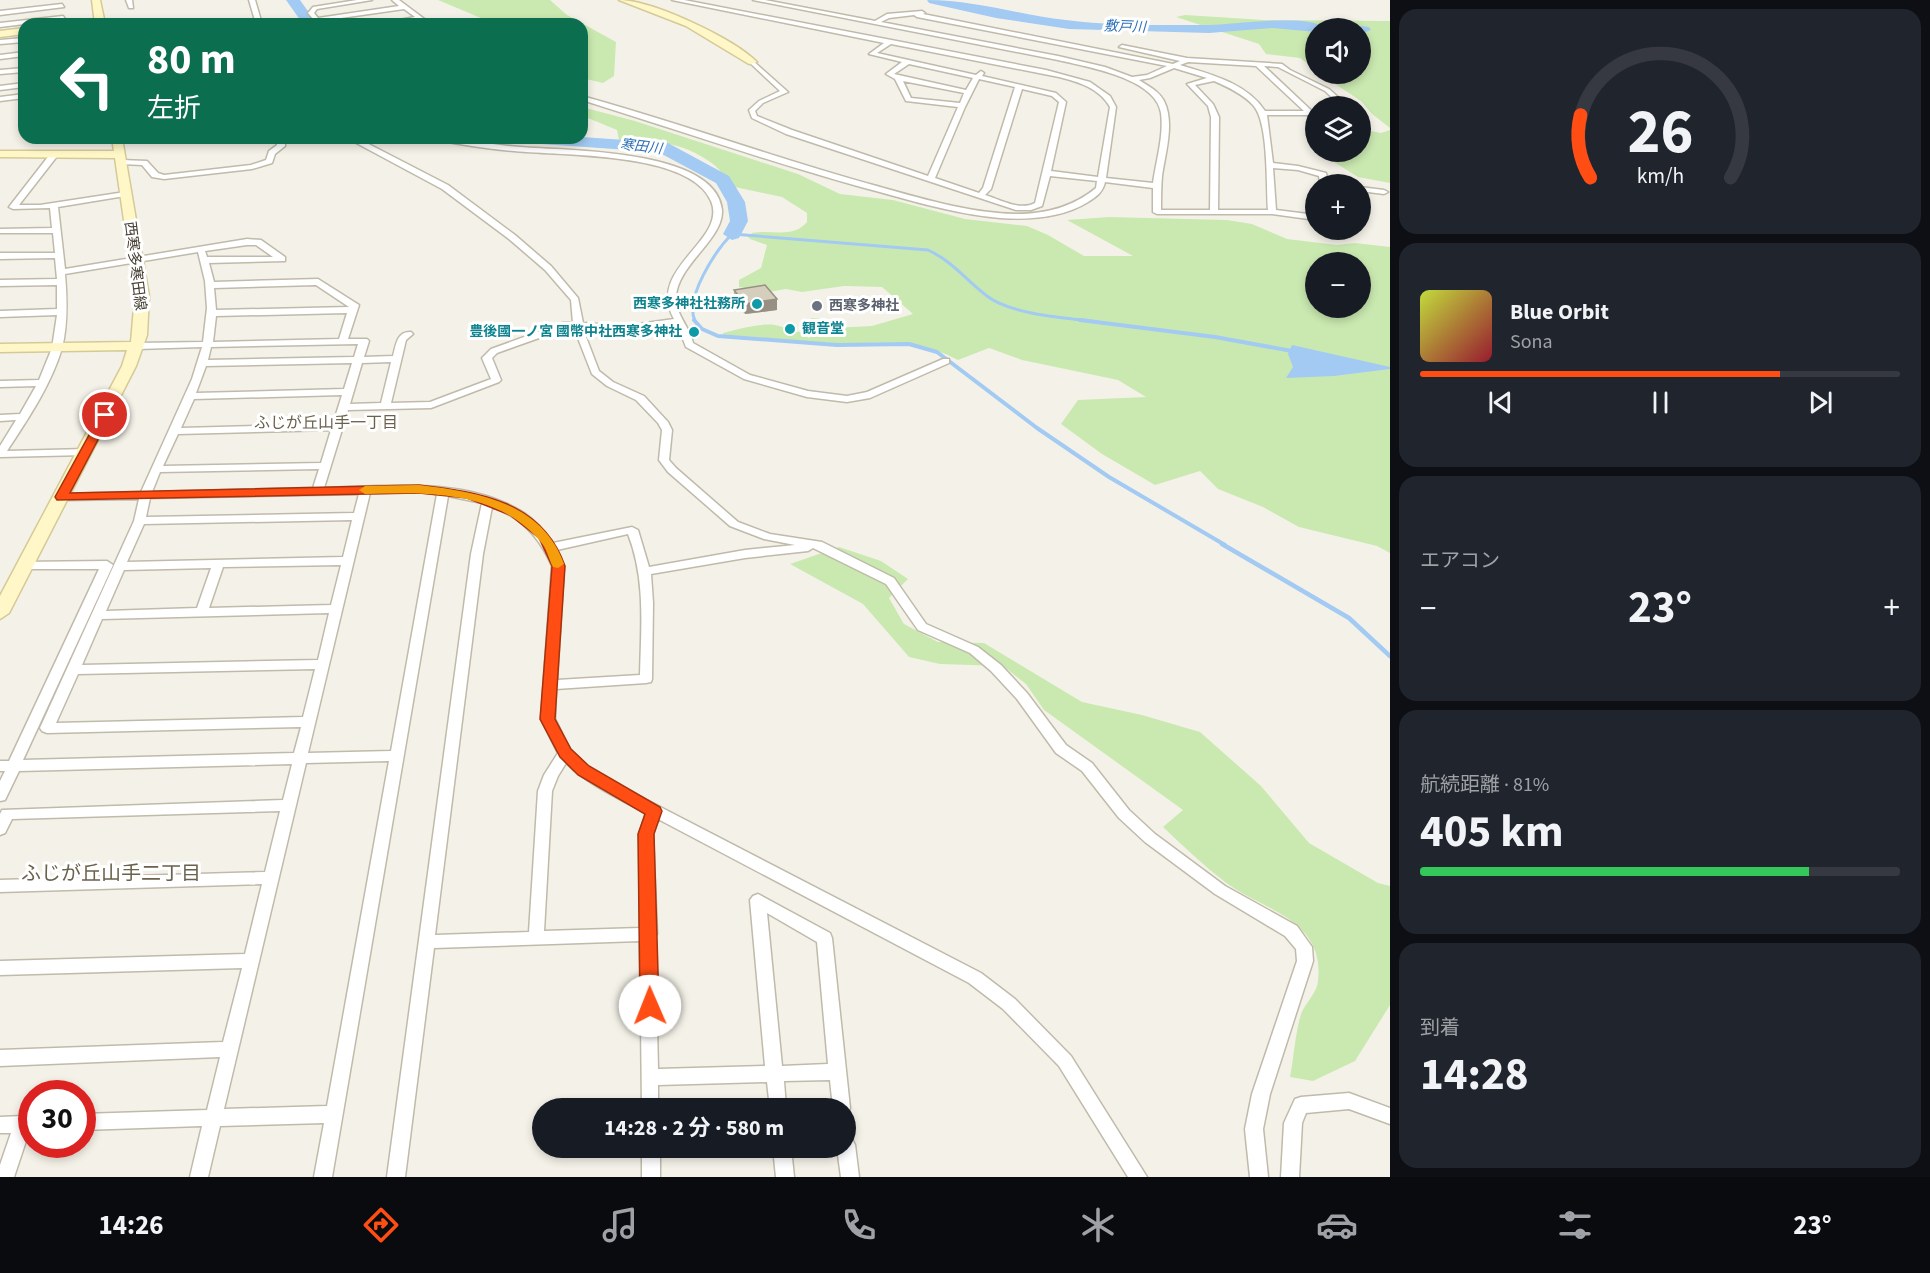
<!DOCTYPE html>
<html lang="ja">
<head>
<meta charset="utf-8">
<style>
	:root { --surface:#171b24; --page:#20242c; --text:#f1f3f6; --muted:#9ea1a6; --line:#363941; --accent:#ff4d14 }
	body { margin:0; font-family:"Source Sans 3","Noto Sans JP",sans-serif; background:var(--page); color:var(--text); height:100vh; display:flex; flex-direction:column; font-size:22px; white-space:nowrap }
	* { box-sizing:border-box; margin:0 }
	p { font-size:20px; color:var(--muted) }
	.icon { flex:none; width:33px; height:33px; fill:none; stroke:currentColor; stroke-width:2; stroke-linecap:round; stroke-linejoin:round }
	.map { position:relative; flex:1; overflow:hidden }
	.panel { display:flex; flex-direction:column; gap:9px; padding:9px; background:#0d0f14; width:540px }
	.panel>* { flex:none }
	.top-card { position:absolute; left:18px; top:18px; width:570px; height:126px; border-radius:18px; box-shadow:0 3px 9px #0003; background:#0b6e4f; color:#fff; overflow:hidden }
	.fabs { position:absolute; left:1305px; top:18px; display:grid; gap:12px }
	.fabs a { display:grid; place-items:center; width:66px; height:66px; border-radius:50%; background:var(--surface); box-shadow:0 3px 9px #0003; font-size:30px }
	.speed { position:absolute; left:18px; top:1080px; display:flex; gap:12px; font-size:30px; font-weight:700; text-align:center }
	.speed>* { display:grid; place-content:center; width:78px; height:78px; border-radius:50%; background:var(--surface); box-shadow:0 3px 9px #0003; line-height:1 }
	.speed .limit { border:9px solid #d22; background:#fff; color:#111 }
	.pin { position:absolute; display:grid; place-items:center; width:51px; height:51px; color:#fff; margin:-26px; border:3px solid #fff; border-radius:50%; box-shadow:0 2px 6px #0007 }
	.me { position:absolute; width:66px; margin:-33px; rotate:359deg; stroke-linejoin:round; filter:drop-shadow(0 0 4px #0008) }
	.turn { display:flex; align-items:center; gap:21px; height:126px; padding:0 30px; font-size:27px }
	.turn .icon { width:78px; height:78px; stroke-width:2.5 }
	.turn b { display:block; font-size:42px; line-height:51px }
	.big { font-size:45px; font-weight:700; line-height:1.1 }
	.panel .widget { flex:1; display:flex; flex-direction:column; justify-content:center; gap:9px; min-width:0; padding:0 21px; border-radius:18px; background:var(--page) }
	.panel .dial { align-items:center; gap:0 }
	.dial svg { height:156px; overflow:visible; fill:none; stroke:var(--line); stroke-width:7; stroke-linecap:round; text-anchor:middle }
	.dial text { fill:var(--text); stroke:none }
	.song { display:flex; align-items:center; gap:18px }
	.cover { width:72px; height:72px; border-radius:9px; background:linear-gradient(135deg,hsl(70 70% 55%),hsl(350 70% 35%)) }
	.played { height:6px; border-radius:3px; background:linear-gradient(90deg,var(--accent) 75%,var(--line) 75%) }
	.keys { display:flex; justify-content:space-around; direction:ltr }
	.heat { display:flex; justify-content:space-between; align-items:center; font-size:33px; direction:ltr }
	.charge { height:9px; border-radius:4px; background:linear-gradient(90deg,#34c759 81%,var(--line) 0) }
	.trip { position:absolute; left:532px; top:1098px; width:324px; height:60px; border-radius:30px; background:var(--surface); box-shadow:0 3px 9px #0003; font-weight:700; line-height:60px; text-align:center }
	.tab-bar { display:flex; height:96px; justify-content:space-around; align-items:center; background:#090b0e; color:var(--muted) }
	.tab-bar .icon { width:42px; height:42px }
	.tab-bar .on { color:var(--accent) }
	.tab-bar b { font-size:27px; color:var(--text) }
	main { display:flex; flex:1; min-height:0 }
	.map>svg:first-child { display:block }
	.green { fill:#cae9b0; fill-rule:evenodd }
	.water { fill:#a3caf2 }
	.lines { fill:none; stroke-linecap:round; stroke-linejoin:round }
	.stream-far2 { stroke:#a3caf2; stroke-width:3 }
	.stream-far1 { stroke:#a3caf2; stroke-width:4 }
	.stream { stroke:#a3caf2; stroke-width:4.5 }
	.river { fill:#a3caf2; fill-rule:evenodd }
	.street-casing { stroke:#c0baaa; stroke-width:3 }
	.secondary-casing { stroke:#d5ca97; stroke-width:3 }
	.street { fill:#fff; fill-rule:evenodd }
	.secondary { fill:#fff7c7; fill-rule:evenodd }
	.wall { fill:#b8b1a3 }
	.shaded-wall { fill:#969084 }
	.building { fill:#d6cebd; stroke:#969084; stroke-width:1.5 }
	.route { fill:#ff4d14; stroke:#a6320d; stroke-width:1.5 }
	.slow { fill:#f59e0b }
	.culture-dot { fill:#0f9aa8; stroke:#fff; stroke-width:2 }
	.worship-dot { fill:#6b7280; stroke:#fff; stroke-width:2 }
	.labels { text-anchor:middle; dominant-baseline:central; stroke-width:6; stroke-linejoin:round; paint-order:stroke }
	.far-water-label { font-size:14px; font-style:italic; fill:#2c70b7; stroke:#fff }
	.far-culture-label { font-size:14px; font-weight:bold; fill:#0d838f; stroke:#fff; text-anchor:end }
	.far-worship-label { font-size:14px; font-weight:bold; fill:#5b616d; stroke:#fff; text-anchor:start }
	.street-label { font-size:15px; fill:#484236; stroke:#fff }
	.neighbourhood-label { font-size:16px; fill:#6b624d; stroke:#fff }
	.near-neighbourhood-label { font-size:20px; fill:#6b624d; stroke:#fff }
</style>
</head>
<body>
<main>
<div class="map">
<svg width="1390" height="1177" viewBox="0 0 1390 1177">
	<rect width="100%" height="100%" fill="#f4f2e8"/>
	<g class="green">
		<path d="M438,0H550L567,15L616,42L614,76L603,83L582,78V24H495Z"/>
		<path d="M1185,15L1264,20L1390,21V128L1372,114L1361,101L1320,74H1360V28H1316L1315,69L1300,58L1266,54L1259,44L1176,17Z"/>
		<path d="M582,107L635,121L798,174L840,194L893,200L965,219L1027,226L1048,235L1084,256H1133L1067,220L1109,217L1227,220L1252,224L1287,239L1337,245L1355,243L1390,247V553L1377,546L1299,527L1263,507L1218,489L1200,471L1155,485L1102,454L1061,424L1078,400L1146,397L1118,380L1022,360L989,348L958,360C911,335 879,345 830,343C795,341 759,337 723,335V333C739,329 759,323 775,325C788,327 797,337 812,329L811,318L822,319L833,328L872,326L913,314L882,287L844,286L802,292L786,289L769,292L739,287V280L761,268L767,245L750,239L748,237L752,233C771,229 793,239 807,222V213L782,197L735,187C727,182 722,171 713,164C680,140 658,142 619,140L617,130L583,116ZM1316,262H1360V308H1316Z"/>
		<path d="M1361,129L1381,133L1390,130V183L1358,177L1318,152H1360Z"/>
		<path d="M839,547L881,561L908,579L889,598L904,624L938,642L984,643L1082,702L1142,715L1200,732L1261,786L1309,843L1378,883L1390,886V1005L1355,1061L1313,1081L1290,1077C1294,1057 1295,1034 1301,1014C1305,1003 1317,993 1318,981C1325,919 1264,911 1225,882C1203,865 1183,846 1163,827L1183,810L1044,710L1026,684L1003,666L940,664L909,657L863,604L790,564Z"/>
	</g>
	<path class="water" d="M1292,345L1390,367V369L1334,376L1286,378L1293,367L1288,354Z"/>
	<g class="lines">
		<path class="stream-far2" d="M695,321C684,298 716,250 732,234L928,250C952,261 966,280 987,296C1010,314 1063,318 1092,321"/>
		<g class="stream-far1">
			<path d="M694,320L702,329L718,336L837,345L909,344L937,352L1037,428L1109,477L1225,545"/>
			<path d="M1080,320L1215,337L1292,351"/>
		</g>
		<path class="stream" d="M1222,544L1349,618L1390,656"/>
		<g class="river">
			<path d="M286,0H300L317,24H303Z"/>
			<path d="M927,0C975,0 1020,15 1066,20C1111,26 1163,25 1208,25C1230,25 1310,13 1324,28H1316V32L1273,28L1209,33L1069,29L996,18L929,3Z"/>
			<path d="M1360,26L1369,27L1371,30L1360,34V28H1354Z"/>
			<path d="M582,137L668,143L729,176L745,202L748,221L739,238L732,240L723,234L730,221L727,202L716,183L658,152L527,143L519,138Z"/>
		</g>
		<g class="street-casing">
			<g id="street">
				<path d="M126,0H132L133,8H129Z"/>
				<path d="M249,0H255L262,24H256Z"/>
				<path d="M357,0H372L317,9L314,13L318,18L399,6L392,0H399L431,24H424L419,20L378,24L415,17L404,9L320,21L319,24H313L314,20L308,13L313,7Z"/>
				<path d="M672,0H684L1046,70L1090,82L1110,96L1116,107L1106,178L1153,183C1156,161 1164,136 1161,113C1156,78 1087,67 1058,60L753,0H765L875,21L887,14L922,11L925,13L923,14L1173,64L1180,61L1119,47L1122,45L1187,58L1282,64L1290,70L1329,89L1348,106H1341L1325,91L1278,67L1264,66L1314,113L1310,115H1267L1273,163L1298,166L1326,173L1328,184H1320L1319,176L1298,170L1273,168L1276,210L1316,215V220L1272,214H1157L1153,212V188L1105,182C1103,192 1096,197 1088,202C1062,218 1029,220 1000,218C953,214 906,199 861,187C767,161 675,129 582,100V96C680,123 775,158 873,185C920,198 968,213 1016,214C1046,214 1073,207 1096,188L1097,181L1050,176L1042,206L1031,210H1016L786,134L752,118L749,110L759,101L780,91L750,63V61L752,60L788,92L763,103L755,111L757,116L792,130L928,176L958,107L906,101L895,79L886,74L902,62L869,54L884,43ZM914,15L917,17L1167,66L1147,75L1132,77L1105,67L1058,56L881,22L889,18ZM891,44L1059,77C1079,82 1099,88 1110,107L1098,177L1051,171L1066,102L1056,93L982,76L984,73L981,71L976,75L877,53ZM1188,62L1256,66L1304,111H1265C1247,83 1210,74 1180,65ZM909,64L973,78L966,90L894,74ZM1174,68L1207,78L1187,84L1208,106L1211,117L1210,210H1161C1161,198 1161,187 1162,176C1165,154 1175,123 1164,101C1159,91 1148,86 1139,80L1150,78ZM979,79L1015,87L983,188L979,193L935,178L965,107ZM903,81L964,93L960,103L911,98ZM1214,81C1228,87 1243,94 1253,105C1269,122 1266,185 1268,210H1218L1219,117L1213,104L1195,85ZM1022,89L1052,96L1059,102L1035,203C1020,211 1001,200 985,195L991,189Z"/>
				<path d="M62,4L64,7L0,15V11Z"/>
				<path d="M63,16L65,19L0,27V23Z"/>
				<path d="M24,38V42L0,44V40Z"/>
				<path d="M24,52V56L0,59V55Z"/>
				<path d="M24,68V72L0,74V70Z"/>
				<path d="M24,83V87L0,90V86Z"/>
				<path d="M24,94V98L0,101V97Z"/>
				<path d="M1360,111L1364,113V115L1360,116Z"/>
				<path d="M277,138H285V146L275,154L272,163L252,169L164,179L152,177L142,165L121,164L117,162L121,160L147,161L158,173L164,175L251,165L266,160L269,151L277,145Z"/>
				<path d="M347,138H357L448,185L515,235L551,266L578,298L583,323L624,326L674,319C645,268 728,241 711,201C690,151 560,156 514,151C488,149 463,145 437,140L433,138C462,138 491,145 520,147C564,151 716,148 722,210C724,239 677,265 676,297C675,314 690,327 693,343L750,375L808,391L847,396L867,392L943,359H949V363L870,398L847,402L807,397L744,379L686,347L677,324L624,332L583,329L599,371L613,382L644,396L668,422L672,430L669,460L676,468L738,522L770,534L822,542L894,578L926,624L978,647L1001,665L1027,693L1066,745L1092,763L1129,810L1155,834L1225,886L1297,926L1312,947L1313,961L1270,1094L1263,1129L1268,1177H1250L1245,1129L1252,1094L1297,961L1296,949L1285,936L1215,894L1145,842L1119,818L1082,771L1056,753L1017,699L991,671L970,653L918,630L886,584L813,548L808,551L745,558L651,574L653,603L652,679L651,682L646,683L556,689L555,719L570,750L588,767L612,782L981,973L1015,999L1071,1056L1147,1177H1128L1059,1066L1003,1009L969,983L658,819L653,834L657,934L655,937L658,1069L765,1066L750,900L753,896L758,894L830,933L832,938L850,1108L847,1114L846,1108H833L830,1080L784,1081L786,1108H770L767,1082L658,1085V1108H642L640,941L434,948L405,1177H387L471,554L482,503L448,496L332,1177H314L324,1123L220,1126L208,1177H190L202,1126L82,1130V1114L207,1110L220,1057L0,1066V1050L223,1042L242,968L0,975V961L245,954L262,884L0,892V880L265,872L280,811L12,819L5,833L0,835V814L2,810L283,800L292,764L19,771L5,800L0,801V781L5,771H0V761H9L99,569H25L21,568L19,565L21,562L107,561L113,565L23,760L294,753L301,727L47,733L42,731L40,728L134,521L139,499L62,500L56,497L62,494L141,492L192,379L202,347L137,349L132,346L137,343L203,342L207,308L205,281L198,252L65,274C67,298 68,324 62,348C51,385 28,419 7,451L86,449L91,452L86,455L0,457V446L16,420L0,421V415L20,414L36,386L0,387V381L39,380L52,348L57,315L0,317V311L57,309V285L0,286V280L57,279L55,258L0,259V253H55L53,233H0V229L52,228L50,208L13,209L9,207L51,153H54L58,155L19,205H40L125,192L129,194L125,196L58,207L65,269L247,239L261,240L285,257V261L209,263L214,282L318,279L359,305L348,339H367L369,341L364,357L393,356C396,345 397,331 411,332L413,334L406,340L391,403L430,402L491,379L482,358L491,349L563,323H573L571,300L545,270L509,239L442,189ZM247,245H256L273,257H207L205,251ZM316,285L349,307L216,310L214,288ZM347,313L339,339L213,342L216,316ZM567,328H574L592,374L607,386L636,400L658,423L662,430L659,460L668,472L730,526L764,539L795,545L745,550L649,567L638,530L632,527L553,543C545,532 536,521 524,513C467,477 390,486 324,488L348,410L431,408L499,382L501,380L492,358L497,353ZM358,344L354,357L208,360L211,347ZM391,362L381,403L350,404L362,363ZM352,363L344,389L196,393L206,366ZM342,395L333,424L181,428L194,399ZM331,430L321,463L163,466L178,434ZM319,469L313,488L152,492L160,472ZM419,492L437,494L391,751L308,753L370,493ZM359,494L354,513L146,517L150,498ZM492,507C522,517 540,538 552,566L541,719L558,753L544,775L538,791L529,932L435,935L483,554ZM352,520L343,557L127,562L144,524ZM628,534C646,580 641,627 640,675L557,680L564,566L557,550ZM341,565L331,605L209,608L223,567ZM211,568L197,608L106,611L124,570ZM329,613L318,660L82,665L102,619ZM315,669L303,717L56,723L78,674ZM389,761L327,1106L224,1109L306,763ZM566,763C589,785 618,798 646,813L639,834L640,928L544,931L552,791L558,776ZM767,913L817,942L828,1064L782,1066Z"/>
				<path d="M1360,187L1384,190L1388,192L1384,194L1360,191Z"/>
				<path d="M1349,1093L1390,1108V1124L1349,1109L1306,1113L1302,1123L1299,1177H1281L1284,1123L1295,1099L1301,1097Z"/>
				<path d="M23,1116L32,1117V1131L29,1132L14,1177H0V1165L11,1133H0V1117Z"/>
				<path d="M846,1136L852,1139L855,1145L859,1177H841L837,1148H846Z"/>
				<rect x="642" y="1148" width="18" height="29"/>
				<path d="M773,1148H791L794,1177H776Z"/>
			</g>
		</g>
		<g class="secondary-casing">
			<g id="secondary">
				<path d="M92,0H100L105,24H95Z"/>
				<path d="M619,0C652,0 733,38 757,62L749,64L686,26Z"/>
				<path d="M24,28V34L0,37V31Z"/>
				<path d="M112,138H122L149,296L147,335L136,366L9,613L0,619V596L122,366L127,350L0,352V344L131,342L135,296L115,158L0,157V151H114Z"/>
			</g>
		</g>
		<use href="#street" class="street"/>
		<use href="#secondary" class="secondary"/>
	</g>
	<path class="wall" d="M734,290L777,299V310L745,314L734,301Z"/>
	<path class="shaded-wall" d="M777,299V310L745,314V304Z"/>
	<path class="building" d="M765,285L777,299L745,304L734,290Z"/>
	<path class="route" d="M105,411L111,415L70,493L419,485C480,492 542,501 565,566L555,719L571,749L589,766L660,807L662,811L654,834L659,1006L656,1011L650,1014L643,1011L640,1006L638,834L645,814L578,775L560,757L540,719L552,566L539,538L510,515L467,498L419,493L57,500L55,497L100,415Z"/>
	<path class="slow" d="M419,485C477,492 542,502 564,564L558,568L553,567C549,560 548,552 544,546C501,490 429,492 365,494L359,490L365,486Z"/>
	<g class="culture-dot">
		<circle cx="757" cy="304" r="6"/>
		<circle cx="790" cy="329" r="6"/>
		<circle cx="694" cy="332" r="6"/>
	</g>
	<circle class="worship-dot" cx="817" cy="306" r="6"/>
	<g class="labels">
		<g class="far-water-label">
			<text transform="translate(1125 27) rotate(2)">敷戸川</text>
			<text transform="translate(641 147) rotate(7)">寒田川</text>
		</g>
		<g class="far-culture-label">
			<text x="745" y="304">西寒多神社社務所</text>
			<text x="802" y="329" text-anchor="start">観音堂</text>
			<text x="682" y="332">豊後國一ノ宮 國幣中社西寒多神社</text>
		</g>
		<g class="far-worship-label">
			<text x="829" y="306">西寒多神社</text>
		</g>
		<g class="street-label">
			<text transform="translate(135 266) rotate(83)">西寒多寒田線</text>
		</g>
		<g class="neighbourhood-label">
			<text x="326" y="423">ふじが丘山手一丁目</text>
		</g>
		<g class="near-neighbourhood-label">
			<text x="111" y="874">ふじが丘山手二丁目</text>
		</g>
	</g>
</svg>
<div class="fabs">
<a><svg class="icon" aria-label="sound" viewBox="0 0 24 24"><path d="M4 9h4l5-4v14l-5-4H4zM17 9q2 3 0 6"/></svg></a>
<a><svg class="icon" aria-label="layers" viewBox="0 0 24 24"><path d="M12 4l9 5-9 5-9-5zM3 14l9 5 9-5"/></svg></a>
<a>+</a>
<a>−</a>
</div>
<div class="speed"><div class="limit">30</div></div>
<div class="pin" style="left:105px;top:415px;background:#d93025"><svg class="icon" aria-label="arrive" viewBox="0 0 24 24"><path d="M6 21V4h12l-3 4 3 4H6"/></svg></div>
<svg class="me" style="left:650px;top:1006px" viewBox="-20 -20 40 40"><circle r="19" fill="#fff"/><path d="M0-13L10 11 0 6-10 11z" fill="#ff4d14"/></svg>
<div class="trip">14:28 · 2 分 · 580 m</div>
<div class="top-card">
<div class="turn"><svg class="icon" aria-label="left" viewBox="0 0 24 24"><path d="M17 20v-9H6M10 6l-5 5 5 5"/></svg><div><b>80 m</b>左折</div></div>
</div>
</div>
<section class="panel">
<div class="widget dial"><svg viewBox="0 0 100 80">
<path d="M14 69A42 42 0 1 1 86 69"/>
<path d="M14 69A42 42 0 0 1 9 37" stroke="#ff4d14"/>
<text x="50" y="56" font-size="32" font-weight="700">26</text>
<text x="50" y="72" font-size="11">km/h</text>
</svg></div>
<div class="widget">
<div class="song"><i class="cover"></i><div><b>Blue Orbit</b><p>Sona</p></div></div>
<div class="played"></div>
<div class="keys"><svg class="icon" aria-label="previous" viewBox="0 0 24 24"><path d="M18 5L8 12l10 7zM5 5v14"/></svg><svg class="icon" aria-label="pause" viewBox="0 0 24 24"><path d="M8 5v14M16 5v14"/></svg><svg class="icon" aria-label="next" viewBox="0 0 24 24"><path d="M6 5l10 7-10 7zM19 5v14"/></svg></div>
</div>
<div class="widget"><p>エアコン</p>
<div class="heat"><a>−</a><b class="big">23°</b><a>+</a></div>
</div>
<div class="widget"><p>航続距離 · 81%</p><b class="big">405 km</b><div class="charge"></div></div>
<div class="widget"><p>到着</p><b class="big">14:28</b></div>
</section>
</main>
<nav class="tab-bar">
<b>14:26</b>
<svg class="icon on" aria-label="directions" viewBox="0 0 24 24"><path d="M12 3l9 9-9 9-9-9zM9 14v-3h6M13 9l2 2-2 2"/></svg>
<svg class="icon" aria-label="music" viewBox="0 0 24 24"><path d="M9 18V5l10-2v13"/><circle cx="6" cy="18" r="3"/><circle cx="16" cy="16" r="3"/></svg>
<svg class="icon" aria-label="phone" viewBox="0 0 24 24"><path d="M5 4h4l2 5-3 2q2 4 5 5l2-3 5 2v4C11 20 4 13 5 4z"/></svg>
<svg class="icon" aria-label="climate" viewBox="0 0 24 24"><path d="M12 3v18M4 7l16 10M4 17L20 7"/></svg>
<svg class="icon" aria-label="car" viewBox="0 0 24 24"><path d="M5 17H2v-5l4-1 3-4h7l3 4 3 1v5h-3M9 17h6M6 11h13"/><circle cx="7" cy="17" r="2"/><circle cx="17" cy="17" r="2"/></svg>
<svg class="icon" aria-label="filters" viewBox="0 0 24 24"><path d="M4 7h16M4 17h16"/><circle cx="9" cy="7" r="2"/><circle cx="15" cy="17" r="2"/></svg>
<b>23°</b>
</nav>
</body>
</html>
